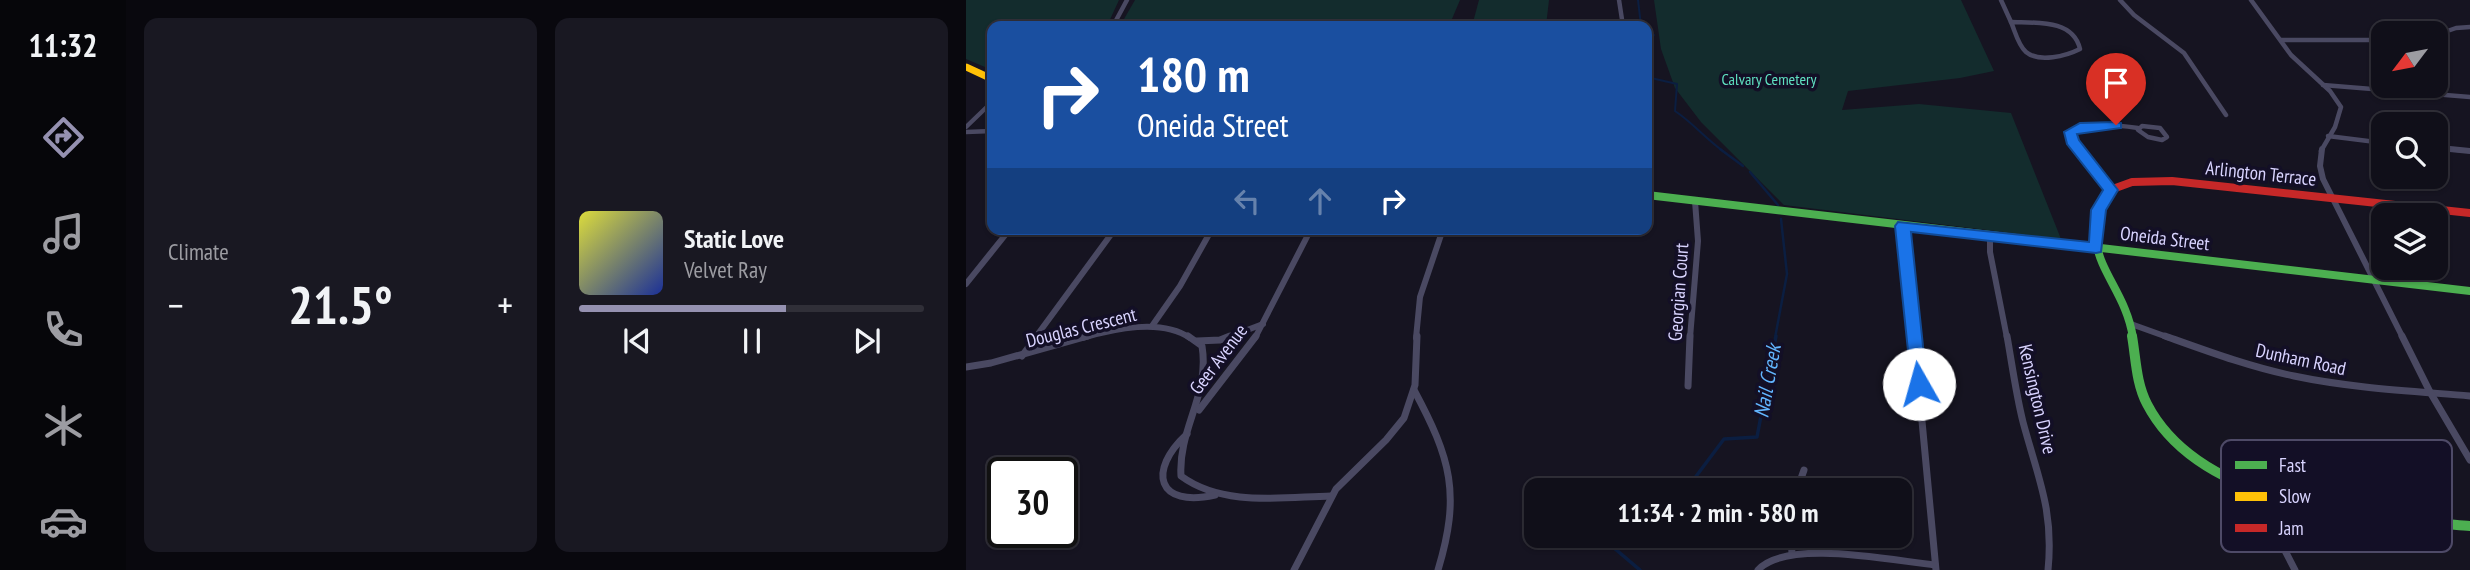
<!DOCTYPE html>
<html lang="en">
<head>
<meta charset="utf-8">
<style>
	:root { --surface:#100f19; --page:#191822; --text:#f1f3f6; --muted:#9c9ca2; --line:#302f38; --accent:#9591b1 }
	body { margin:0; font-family:"PT Sans Narrow",sans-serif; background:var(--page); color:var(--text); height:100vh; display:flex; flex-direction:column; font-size:26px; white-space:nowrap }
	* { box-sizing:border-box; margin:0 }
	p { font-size:23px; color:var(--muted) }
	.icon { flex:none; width:38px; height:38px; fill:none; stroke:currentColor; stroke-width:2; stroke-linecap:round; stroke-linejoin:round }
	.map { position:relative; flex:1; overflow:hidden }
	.side { display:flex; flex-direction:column; gap:18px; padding:18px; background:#09080e; width:840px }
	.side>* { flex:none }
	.banner { position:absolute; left:21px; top:21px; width:665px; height:214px; border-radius:14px; box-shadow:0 2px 5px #0004,0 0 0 2px var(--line); background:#1a4fa0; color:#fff; overflow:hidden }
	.needle { width:46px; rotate:238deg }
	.fabs { position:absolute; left:1405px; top:21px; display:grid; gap:14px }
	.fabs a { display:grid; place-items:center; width:77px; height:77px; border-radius:14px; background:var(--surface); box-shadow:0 2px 5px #0004,0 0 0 2px var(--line); font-size:35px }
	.speed { position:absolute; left:21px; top:457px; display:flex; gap:14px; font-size:35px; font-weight:700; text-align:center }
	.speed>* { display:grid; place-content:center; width:91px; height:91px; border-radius:50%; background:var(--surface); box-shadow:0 2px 5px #0004,0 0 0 2px var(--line); line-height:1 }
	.speed .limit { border:4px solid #111; border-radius:10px; background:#fff; color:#111 }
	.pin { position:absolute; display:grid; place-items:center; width:60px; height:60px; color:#fff; margin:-72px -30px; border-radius:50% 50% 50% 0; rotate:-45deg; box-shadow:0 0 7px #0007 }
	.pin .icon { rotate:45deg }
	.me { position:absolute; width:77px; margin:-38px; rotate:353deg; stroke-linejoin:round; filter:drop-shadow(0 0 5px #0008) }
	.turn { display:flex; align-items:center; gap:24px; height:147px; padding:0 35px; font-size:32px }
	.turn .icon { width:91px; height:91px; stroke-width:2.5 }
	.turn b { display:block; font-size:49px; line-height:60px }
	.lanes { display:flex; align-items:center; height:66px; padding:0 35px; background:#0003; justify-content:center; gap:35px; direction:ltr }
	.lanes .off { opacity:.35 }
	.big { font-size:52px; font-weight:700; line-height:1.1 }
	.side .tile { flex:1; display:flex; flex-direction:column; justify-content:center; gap:10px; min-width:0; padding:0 24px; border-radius:14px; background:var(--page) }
	.song { display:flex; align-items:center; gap:21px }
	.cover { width:84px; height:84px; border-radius:10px; background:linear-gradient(135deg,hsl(60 70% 55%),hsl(230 70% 35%)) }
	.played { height:7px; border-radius:4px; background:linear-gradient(90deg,var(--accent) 60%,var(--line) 60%) }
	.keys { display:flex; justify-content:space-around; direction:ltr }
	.heat { display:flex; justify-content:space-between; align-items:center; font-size:38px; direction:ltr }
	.side .tiles { flex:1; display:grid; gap:18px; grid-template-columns:repeat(2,1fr) }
	.trip { position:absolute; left:558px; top:478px; width:388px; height:70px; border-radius:14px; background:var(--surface); box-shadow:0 2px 5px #0004,0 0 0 2px var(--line); font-weight:700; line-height:70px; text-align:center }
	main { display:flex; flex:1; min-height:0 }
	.menu { display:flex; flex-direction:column; width:126px; justify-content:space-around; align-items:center; background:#06060a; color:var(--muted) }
	.menu .icon { width:49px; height:49px }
	.menu .selected { color:var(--accent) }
	.menu b { font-size:32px; color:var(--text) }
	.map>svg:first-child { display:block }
	.green { fill:#132c2d }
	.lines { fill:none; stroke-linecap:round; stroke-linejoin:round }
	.stream-far2 { stroke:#0b1e41; stroke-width:2 }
	.stream-far1 { stroke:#0b1e41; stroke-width:2.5 }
	.stream { stroke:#0b1e41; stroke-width:3.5 }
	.street-far2 { stroke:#4a4962; stroke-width:4.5 }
	.street-far1 { stroke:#4a4962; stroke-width:6 }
	.street { stroke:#4a4962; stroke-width:7 }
	.fast-far1 { stroke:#4caf50; stroke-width:8 }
	.fast { stroke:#4caf50; stroke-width:10 }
	.slow { stroke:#ffc107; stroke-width:7 }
	.jam { stroke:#c62828; stroke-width:8 }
	.route { fill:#1a73e8; stroke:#114b97; stroke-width:2 }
	.labels { text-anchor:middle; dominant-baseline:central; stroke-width:7; stroke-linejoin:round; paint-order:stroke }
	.far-park-label { font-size:16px; fill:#5fe0c0; stroke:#130f26 }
	.street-label { font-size:19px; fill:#d9d4ff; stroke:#130f26 }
	.water-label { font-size:21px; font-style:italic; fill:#62b6ff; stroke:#130f26 }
	.key { fill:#130f26; stroke:#4e4a67; stroke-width:2 }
	.key-label { font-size:19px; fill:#d9d4ff }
</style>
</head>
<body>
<main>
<nav class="menu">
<b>11:32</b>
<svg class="icon selected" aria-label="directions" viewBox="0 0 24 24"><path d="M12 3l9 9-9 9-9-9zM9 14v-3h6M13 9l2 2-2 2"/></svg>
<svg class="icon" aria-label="music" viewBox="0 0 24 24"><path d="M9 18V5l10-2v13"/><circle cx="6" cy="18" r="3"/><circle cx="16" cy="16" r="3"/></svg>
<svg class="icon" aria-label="phone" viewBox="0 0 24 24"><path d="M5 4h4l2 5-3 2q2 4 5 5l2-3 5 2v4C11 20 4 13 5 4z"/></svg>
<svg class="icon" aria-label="climate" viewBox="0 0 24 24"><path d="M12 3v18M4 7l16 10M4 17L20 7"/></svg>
<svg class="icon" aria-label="car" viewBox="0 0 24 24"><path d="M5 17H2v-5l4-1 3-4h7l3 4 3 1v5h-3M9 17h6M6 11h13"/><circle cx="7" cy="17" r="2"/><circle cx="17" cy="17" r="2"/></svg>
</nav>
<section class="side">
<div class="tiles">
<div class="tile"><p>Climate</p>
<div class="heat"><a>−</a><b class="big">21.5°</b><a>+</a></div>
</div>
<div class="tile">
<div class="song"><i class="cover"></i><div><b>Static Love</b><p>Velvet Ray</p></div></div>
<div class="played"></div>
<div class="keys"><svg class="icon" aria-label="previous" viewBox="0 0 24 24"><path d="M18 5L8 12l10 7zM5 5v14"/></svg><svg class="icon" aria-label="pause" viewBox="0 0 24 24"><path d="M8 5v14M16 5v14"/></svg><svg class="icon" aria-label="next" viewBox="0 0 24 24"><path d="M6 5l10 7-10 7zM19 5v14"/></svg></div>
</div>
</div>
</section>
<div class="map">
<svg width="1504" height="570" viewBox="0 0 1504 570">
	<rect width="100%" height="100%" fill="#161421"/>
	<g class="green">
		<path d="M0,0H153L141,26H26V70L0,59Z"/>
		<path d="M169,0H494L483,26H154Z"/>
		<path d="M513,0H583L580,26H506Z"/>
		<path d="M688,0H995L1028,71L994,78L882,91L876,110L953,104L1045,113L1095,239L818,205L735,122L709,88L695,49Z"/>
	</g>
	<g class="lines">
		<g class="stream-far2">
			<path d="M672,0L675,26"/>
			<path d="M681,30L688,35L681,44"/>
			<path d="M681,64L685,78L711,84L709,111C727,123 739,138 757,151"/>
		</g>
		<g class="stream-far1">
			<path d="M754,149L777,166"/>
			<path d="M784,172L812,205"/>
			<path d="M809,338L821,274L815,219"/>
		</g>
		<g class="stream">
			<path d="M706,490L725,483L758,439L791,437L810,336"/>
			<path d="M634,536L674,570"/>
		</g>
		<g class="street-far2">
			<path d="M653,0L657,26"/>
			<path d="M1035,0L1045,22"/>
			<path d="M1154,0L1168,15L1218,53L1260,115"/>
			<path d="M1285,0L1325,55L1364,91L1375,107L1369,127L1355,151"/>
			<path d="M1045,22C1070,23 1107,19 1114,49C1100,56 1073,63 1060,52C1052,45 1049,31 1045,22Z"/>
			<path d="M147,26L161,0"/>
			<path d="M1470,35L1490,28L1504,27"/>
			<path d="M1315,40H1418"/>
			<path d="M1357,85L1504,97"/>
			<path d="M1176,126L1194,128L1201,137L1196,140L1182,137L1172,130Z"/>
			<path d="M0,127L26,102"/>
			<path d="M0,132L26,131"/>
			<path d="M1362,136L1418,143"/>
			<path d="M1470,148L1503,151"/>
			<path d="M1114,151L1106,141L1104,132C1125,122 1149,125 1172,128"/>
		</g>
		<g class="street-far1">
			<path d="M1113,149L1145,190"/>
			<path d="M1356,149L1354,166L1357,179L1437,338"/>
			<path d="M1484,149L1504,151"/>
			<path d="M937,226L948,338"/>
			<path d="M1024,235V252L1041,338"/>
			<path d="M0,284L44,229"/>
			<path d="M1165,324L1204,338"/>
			<path d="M186,326L214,286L246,229"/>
			<path d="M69,338L149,229"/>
			<path d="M116,338C148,329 195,318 224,338"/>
			<path d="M260,338L297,324"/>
			<path d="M289,338L345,229"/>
			<path d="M450,338L454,297L477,229"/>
			<path d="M724,338L732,241L729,201"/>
		</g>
		<g class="street">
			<path d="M222,336L236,346C244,395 212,429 215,476C257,507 316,497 365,496"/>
			<path d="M948,336L970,570"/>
			<path d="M1041,336C1046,364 1050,394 1057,422C1072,478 1088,510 1082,570"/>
			<path d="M1199,336C1241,351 1284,367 1328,376C1385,388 1445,391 1504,396"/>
			<path d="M1436,336L1464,392L1504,460"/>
			<path d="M231,341L254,340L264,336"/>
			<path d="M56,356L71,336"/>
			<path d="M0,367L25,363L122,336"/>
			<path d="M722,386L724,336"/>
			<path d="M448,390C485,459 495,494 472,570"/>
			<path d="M233,410L290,336"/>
			<path d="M221,434C181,471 191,508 249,495"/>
			<path d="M1287,489L1329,570"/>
			<path d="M831,490L838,470"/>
			<path d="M825,536L826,554"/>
			<path d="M328,570L370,489L420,440L438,418L449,385L451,336"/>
			<path d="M792,570C821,538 928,561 969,565"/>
		</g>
		<g class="fast-far1">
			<path d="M1144,190C1105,256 1158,277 1167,338"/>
			<path d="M681,195L1504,291"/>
		</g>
		<path class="fast" d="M1166,336C1170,359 1170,383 1181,404C1235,508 1401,517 1504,526"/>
		<path class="slow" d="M0,67L26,79"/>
		<path class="jam" d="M1144,190L1166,182L1206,181L1504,213"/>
	</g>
	<path class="route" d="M1150,122L1155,123V128L1111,134L1113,140L1152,190L1140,210L1135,252L1130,253L945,232L961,384L959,389L953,391L946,389L929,226L932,222L1123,242L1125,210L1137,190L1101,144L1098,132L1114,123Z"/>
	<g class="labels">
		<g class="far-park-label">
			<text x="803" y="79">Calvary Cemetery</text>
		</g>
		<g class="street-label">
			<text transform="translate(1295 173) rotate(6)">Arlington Terrace</text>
			<text transform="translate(1199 238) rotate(7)">Oneida Street</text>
			<text transform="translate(712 292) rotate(-86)">Georgian Court</text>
			<text transform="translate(115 327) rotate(-14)">Douglas Crescent</text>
			<text transform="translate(252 359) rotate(-53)">Geer Avenue</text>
			<text transform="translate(1335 359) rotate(12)">Dunham Road</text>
			<text transform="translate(1072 399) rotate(77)">Kensington Drive</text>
		</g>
		<g class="water-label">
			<text transform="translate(801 381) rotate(-80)">Nail Creek</text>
		</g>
	</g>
	<rect x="1255" y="440" width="231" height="112" rx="10" class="key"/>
	<rect x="1269" y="461" width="32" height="8" fill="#4caf50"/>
	<rect x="1269" y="492" width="32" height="9" fill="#ffc107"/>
	<rect x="1269" y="524" width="32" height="8" fill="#c62828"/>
	<g class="key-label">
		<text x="1313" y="472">Fast</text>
		<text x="1313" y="503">Slow</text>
		<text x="1313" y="535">Jam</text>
	</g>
</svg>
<div class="fabs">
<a><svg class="needle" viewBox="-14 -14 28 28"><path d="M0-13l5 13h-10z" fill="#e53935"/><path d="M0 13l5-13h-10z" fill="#9c9ca2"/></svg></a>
<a><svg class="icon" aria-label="search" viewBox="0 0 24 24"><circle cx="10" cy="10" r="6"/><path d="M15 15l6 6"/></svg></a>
<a><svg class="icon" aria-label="layers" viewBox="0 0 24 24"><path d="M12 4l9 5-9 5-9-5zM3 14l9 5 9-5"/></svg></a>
</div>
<div class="speed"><div class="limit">30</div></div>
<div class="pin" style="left:1150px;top:125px;background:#d93025"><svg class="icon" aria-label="arrive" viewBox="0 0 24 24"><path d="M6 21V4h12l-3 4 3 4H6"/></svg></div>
<svg class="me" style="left:953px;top:384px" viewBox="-20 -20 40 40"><circle r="19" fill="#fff"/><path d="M0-13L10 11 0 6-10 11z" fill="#1a73e8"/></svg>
<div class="trip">11:34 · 2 min · 580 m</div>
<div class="banner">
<div class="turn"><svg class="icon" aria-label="right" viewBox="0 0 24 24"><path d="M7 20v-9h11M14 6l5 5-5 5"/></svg><div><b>180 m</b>Oneida Street</div></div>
<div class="lanes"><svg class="icon off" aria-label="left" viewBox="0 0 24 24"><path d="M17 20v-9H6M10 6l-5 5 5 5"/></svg><svg class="icon off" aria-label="ahead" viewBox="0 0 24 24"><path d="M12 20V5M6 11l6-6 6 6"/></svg><svg class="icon" aria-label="right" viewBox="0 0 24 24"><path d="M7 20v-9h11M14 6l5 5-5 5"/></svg></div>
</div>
</div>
</main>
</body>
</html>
